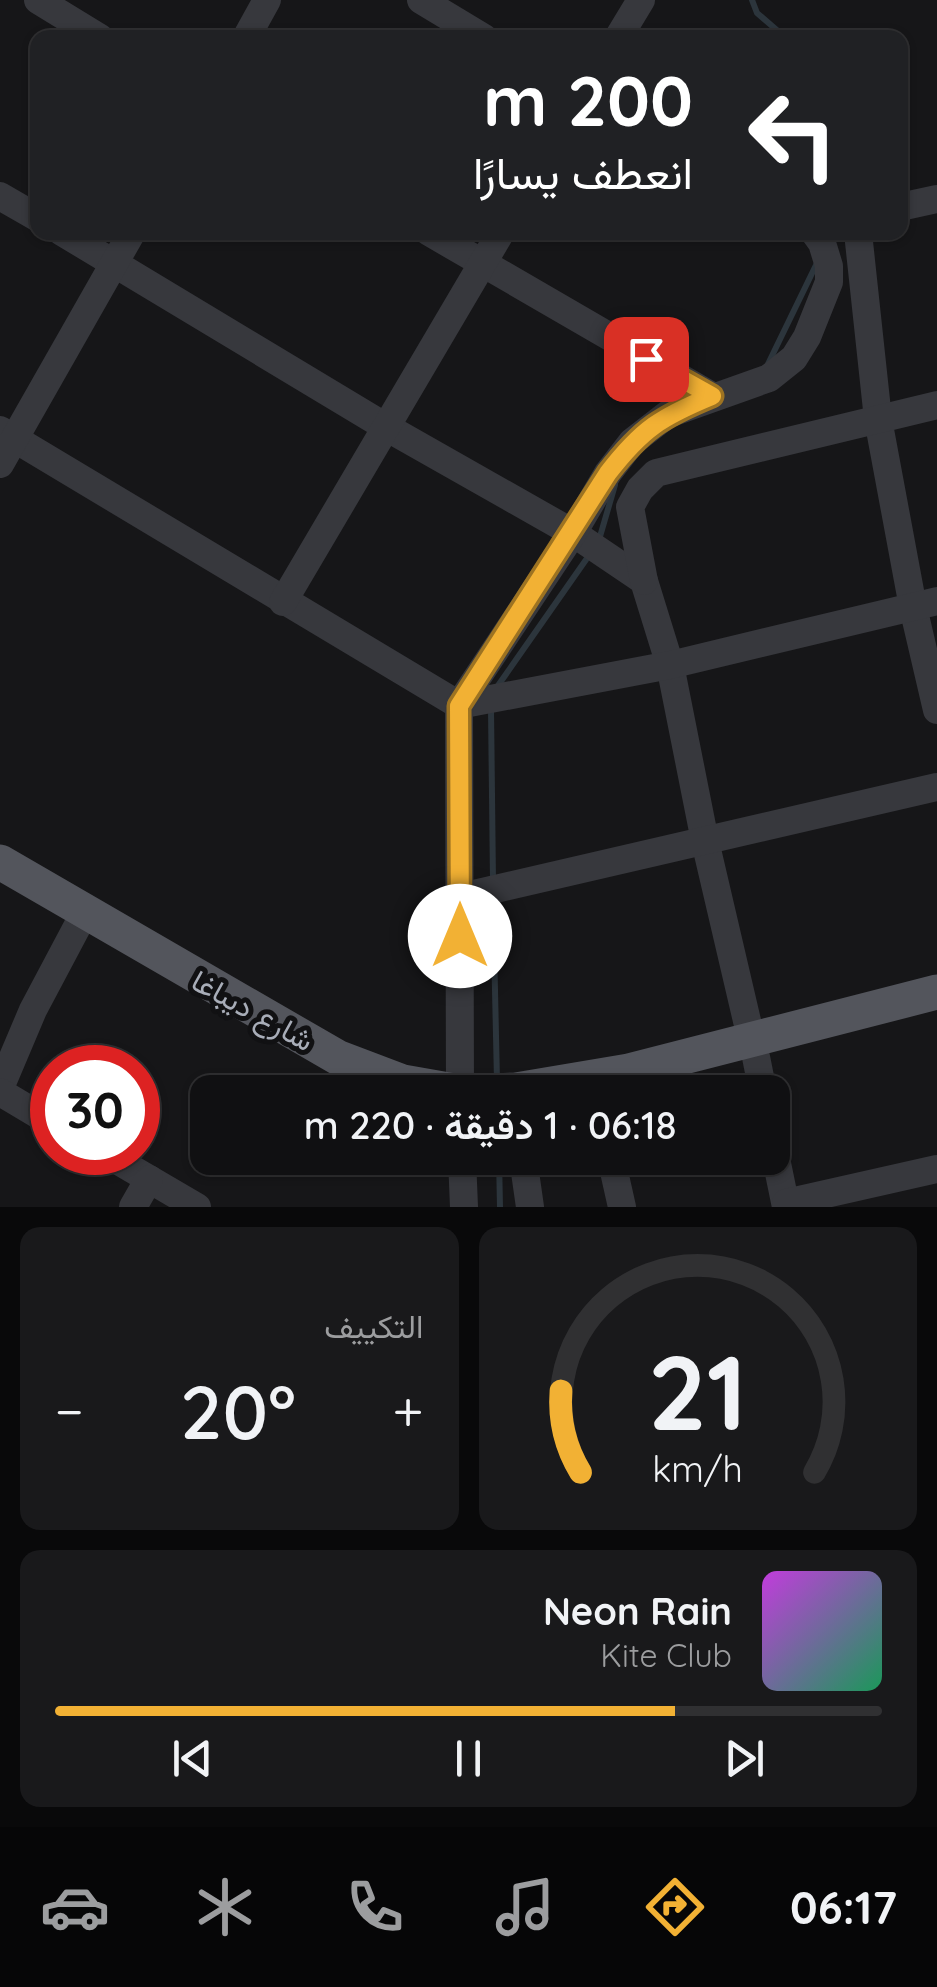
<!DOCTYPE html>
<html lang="ar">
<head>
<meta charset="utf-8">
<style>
	:root { --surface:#101012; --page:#19191b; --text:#f1f3f6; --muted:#9c9d9f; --line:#303032; --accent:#f2b134 }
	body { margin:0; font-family:Quicksand,Vazirmatn,sans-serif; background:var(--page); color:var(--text); direction:rtl; height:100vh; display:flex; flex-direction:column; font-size:38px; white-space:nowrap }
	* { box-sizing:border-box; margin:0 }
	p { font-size:32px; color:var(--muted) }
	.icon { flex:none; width:55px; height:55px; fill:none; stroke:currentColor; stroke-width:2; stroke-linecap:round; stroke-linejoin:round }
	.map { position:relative; height:1207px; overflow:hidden; direction:ltr }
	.sheet { display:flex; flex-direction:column; gap:20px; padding:20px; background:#09090a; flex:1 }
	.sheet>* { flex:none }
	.top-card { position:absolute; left:30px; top:30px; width:878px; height:210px; border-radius:20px; box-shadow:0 2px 8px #0004,0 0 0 2px var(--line); direction:rtl; background:#202124; color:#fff; overflow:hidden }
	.speed { position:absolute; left:30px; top:1045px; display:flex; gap:20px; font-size:50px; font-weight:700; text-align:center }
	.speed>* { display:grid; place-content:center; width:130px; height:130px; border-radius:50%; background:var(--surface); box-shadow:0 2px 8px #0004,0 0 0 2px var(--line); line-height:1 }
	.speed .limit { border:15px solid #d22; background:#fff; color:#111 }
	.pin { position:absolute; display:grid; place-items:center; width:85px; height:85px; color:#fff; margin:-42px; border-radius:20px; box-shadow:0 5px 15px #0006 }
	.me { position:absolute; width:110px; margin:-55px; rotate:0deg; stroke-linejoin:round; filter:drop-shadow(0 0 8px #0008) }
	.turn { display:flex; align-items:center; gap:35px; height:210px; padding:0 50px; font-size:45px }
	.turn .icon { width:130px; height:130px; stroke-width:2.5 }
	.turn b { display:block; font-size:70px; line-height:85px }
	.big { font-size:75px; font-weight:600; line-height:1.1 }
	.sheet .card { flex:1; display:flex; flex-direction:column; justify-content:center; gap:15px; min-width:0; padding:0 35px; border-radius:20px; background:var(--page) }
	.sheet .dial { align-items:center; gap:0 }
	.dial svg { height:260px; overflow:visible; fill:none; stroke:var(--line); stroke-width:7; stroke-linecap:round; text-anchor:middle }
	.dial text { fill:var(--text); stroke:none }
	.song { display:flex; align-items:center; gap:30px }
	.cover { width:120px; height:120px; border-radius:15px; background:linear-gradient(135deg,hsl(290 70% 55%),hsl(150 70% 35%)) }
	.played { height:10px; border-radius:5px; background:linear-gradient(90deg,var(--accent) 75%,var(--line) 75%) }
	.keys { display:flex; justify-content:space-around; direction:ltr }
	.heat { display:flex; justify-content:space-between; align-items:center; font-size:55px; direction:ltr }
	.sheet .tiles { flex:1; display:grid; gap:20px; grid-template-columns:1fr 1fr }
	.card:last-child { grid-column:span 2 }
	.trip { position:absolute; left:190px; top:1075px; width:600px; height:100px; border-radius:20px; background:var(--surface); box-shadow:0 2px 8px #0004,0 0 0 2px var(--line); font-weight:600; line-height:100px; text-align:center; direction:rtl }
	.menu { display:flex; height:160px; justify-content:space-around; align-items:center; background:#060607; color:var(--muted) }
	.menu .icon { width:70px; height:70px }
	.menu .selected { color:var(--accent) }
	.menu b { font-size:45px; color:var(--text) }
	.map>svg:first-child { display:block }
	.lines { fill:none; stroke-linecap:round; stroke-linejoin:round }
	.stream { stroke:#2c353c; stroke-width:6 }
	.minor { stroke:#37383d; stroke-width:28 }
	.major { stroke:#53555c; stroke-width:35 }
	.route-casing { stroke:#9d7322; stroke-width:25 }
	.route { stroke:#f2b134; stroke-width:18 }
	.labels { text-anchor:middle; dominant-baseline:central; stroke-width:10; stroke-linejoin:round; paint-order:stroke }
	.street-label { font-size:30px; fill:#a8adb8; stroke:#111113 }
</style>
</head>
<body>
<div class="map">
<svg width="937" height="1207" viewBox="0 0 937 1207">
	<rect width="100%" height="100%" fill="#161618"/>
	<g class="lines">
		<g class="stream">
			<path d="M752,0L757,13L786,38"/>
			<path d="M768,364L817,263"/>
			<path d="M599,540L615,485"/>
			<path d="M497,687L590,554"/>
			<path d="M491,709L493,881"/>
			<path d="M493,899L497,1081"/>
			<path d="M499,1158L500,1207"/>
		</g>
		<g class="minor">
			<path d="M38,0L100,38"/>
			<path d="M421,0L484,38"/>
			<path d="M246,38L267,0"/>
			<path d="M618,38L641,0"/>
			<path d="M0,196L38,218"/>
			<path d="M900,207L937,199"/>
			<path d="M62,232L386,427L573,533L644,581L670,665L705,841L751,1038"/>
			<path d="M429,232L712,396"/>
			<path d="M861,232L859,242L878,419L913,607L937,710"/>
			<path d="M0,430L459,705L670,665L937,601"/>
			<path d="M0,464L132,232"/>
			<path d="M644,581L630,507L640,489L656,473L937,405"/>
			<path d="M283,602L501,232"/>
			<path d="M461,897L937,787"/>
			<path d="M756,1057L763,1092"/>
			<path d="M0,1088L33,1010L77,927"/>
			<path d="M0,1092L52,1123"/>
			<path d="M460,1092L459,705L573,533L608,473L632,442L668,414L769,378L794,358L807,337L829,282V266L822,243L814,232"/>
			<path d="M772,1139L786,1207"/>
			<path d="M103,1152L197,1207"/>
			<path d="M462,1158L464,1207"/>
			<path d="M523,1158L530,1207"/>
			<path d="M611,1158L622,1207"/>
			<path d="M786,1203L937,1169"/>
			<path d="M133,1207L149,1179"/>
		</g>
		<path class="major" d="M0,862L337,1057L403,1082L460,1092L516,1090L629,1071L937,992"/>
	</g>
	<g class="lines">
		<g class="route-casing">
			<path id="route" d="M460,936L459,706L608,473C642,429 661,417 712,396L646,359"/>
		</g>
		<use href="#route" class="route"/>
	</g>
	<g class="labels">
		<g class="street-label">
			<text transform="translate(253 1010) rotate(29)">شارع ديباغا</text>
		</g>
	</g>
</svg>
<div class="speed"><div class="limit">30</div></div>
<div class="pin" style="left:646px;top:359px;background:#d93025"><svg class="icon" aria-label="arrive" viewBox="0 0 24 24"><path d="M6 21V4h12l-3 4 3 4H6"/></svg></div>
<svg class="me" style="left:460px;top:936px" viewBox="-20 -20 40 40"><circle r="19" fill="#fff"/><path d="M0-13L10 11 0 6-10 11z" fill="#f2b134"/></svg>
<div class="trip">06:18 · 1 دقيقة · 220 m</div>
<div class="top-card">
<div class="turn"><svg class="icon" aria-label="left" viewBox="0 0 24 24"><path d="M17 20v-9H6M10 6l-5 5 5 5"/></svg><div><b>200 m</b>انعطف يسارًا</div></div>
</div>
</div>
<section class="sheet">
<div class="tiles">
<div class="card dial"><svg viewBox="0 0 100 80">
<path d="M14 69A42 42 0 1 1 86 69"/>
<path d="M14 69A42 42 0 0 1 8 44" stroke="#f2b134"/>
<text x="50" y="56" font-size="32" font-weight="700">21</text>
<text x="50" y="72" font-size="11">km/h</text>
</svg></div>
<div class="card"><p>التكييف</p>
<div class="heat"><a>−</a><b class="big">20°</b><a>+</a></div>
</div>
<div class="card">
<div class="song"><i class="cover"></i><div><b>Neon Rain</b><p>Kite Club</p></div></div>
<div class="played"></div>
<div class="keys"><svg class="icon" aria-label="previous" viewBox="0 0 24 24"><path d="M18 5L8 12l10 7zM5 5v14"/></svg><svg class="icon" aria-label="pause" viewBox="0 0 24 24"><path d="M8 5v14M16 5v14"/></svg><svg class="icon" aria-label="next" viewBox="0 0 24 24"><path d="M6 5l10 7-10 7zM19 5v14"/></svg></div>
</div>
</div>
</section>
<nav class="menu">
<b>06:17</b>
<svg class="icon selected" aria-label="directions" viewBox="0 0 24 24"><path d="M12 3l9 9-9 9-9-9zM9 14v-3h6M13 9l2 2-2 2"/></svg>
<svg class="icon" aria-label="music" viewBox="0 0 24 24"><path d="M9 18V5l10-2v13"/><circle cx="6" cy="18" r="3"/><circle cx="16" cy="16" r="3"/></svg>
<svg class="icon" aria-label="phone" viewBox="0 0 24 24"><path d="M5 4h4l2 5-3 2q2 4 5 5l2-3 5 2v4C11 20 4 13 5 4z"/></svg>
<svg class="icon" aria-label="climate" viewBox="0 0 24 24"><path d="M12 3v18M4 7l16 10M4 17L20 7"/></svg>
<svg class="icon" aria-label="car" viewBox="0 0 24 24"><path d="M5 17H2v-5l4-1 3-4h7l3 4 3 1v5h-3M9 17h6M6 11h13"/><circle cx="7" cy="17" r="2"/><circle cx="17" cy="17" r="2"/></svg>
</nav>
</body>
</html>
